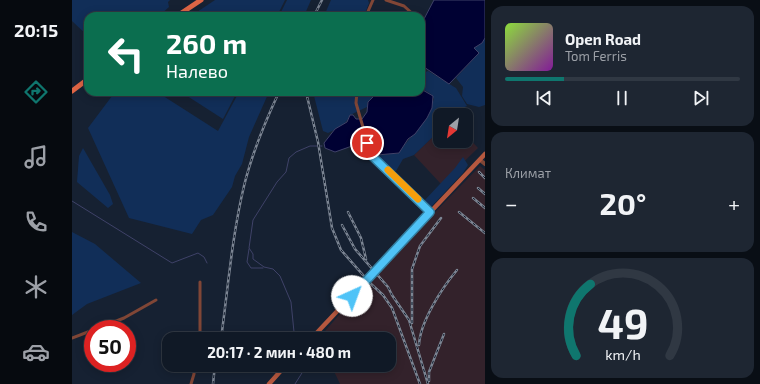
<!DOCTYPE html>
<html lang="ru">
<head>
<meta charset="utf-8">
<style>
	:root { --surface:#101926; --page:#1e2632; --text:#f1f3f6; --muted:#9ca0a7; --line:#303843; --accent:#0f766e }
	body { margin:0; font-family:"Exo 2",sans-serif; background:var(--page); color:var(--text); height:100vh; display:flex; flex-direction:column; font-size:15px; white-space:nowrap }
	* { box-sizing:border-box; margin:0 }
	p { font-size:13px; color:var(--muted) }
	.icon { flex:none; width:22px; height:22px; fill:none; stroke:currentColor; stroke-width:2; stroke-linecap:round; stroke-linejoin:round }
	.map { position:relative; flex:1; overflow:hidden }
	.sheet { display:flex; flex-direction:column; gap:6px; padding:6px; background:#090e15; width:275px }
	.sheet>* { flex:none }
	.hud { position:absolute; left:12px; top:12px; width:341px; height:84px; border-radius:12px; box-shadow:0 2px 10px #0003,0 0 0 1px var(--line); background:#0b6e4f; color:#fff; overflow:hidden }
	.needle { width:26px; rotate:210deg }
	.controls { position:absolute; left:361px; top:108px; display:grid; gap:8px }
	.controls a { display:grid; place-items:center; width:40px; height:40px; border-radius:8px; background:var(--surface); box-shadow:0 2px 10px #0003,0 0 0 1px var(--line); font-size:20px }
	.speed { position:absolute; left:12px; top:320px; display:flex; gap:8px; font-size:20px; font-weight:700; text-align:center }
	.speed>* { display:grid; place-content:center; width:52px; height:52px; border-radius:50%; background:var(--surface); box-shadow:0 2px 10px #0003,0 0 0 1px var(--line); line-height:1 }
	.speed .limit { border:6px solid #d22; background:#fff; color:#111 }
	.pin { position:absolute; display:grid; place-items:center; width:34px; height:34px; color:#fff; margin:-17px; border:2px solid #fff; border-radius:50%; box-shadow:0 1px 4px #0007 }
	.me { position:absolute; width:44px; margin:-22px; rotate:43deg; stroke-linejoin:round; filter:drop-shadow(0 0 3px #0008) }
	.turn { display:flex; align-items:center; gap:14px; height:84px; padding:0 16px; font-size:18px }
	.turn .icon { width:52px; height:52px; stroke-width:2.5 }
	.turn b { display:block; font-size:28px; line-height:34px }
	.big { font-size:30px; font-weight:700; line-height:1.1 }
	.sheet .card { flex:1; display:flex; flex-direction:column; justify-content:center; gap:6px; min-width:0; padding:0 14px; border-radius:12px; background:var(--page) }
	.sheet .dial { align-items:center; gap:0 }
	.dial svg { height:104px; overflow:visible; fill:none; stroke:var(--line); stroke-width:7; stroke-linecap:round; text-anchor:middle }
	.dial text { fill:var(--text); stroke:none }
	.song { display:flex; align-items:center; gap:12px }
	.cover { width:48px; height:48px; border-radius:6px; background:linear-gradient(135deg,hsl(90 70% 55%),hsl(290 70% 35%)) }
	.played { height:4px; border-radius:2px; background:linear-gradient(90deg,var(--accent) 25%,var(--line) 25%) }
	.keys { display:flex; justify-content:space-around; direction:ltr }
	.heat { display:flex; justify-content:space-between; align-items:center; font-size:22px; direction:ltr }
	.trip { position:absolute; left:90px; top:332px; width:234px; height:40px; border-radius:12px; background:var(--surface); box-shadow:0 2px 10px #0003,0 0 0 1px var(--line); font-weight:700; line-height:40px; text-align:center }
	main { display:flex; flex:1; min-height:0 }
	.dock { display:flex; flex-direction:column; width:72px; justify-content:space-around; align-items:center; background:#060a0f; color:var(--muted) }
	.dock .icon { width:28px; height:28px }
	.dock .on { color:var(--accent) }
	.dock b { font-size:18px; color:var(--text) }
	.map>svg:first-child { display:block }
	.industrial { fill:#33222b }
	.green { fill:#112e58 }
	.water { fill:#000133; stroke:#3f4268 }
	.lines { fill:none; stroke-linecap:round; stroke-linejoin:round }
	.stream { stroke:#3f4268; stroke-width:1 }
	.minor { stroke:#804636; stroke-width:3 }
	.tertiary { stroke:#804636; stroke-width:4 }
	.secondary { stroke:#b5583f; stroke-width:4.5 }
	.primary { stroke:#de6545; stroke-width:5 }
	.rail-casing { stroke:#7c8593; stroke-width:2.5 }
	.rail { stroke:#0d1828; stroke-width:1; stroke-dasharray:3; stroke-linecap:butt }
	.route-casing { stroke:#337fa1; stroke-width:10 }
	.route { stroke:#4fc3f7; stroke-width:7 }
	.slow { stroke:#f59e0b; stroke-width:7 }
</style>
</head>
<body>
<main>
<nav class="dock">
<b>20:15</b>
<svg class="icon on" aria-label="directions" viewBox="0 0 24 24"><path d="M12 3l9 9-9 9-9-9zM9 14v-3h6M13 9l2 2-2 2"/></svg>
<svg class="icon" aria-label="music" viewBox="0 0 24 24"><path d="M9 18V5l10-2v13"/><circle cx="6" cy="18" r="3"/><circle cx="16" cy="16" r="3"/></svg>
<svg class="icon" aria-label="phone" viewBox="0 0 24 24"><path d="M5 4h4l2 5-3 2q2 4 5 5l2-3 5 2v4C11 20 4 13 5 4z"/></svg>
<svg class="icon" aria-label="climate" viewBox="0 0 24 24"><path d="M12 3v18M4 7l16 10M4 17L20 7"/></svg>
<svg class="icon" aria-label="car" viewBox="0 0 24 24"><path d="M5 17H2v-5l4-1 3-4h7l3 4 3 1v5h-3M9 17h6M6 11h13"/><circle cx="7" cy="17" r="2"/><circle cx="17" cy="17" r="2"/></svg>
</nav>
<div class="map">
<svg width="413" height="384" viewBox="0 0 413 384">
	<rect width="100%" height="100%" fill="#162132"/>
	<g class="industrial">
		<path d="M368,130V141H394V135L406,148L369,184L342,155Z"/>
		<path d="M408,166L413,170V384H268L259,365H317V339L247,338L300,277Z"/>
	</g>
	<g class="green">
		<path d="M0,0H98L96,2L97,7L87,16H16V36L0,21Z"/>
		<path d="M143,0H213L205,16H119Z"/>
		<path d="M215,0H239L232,16H207Z"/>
		<path d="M259,0H296L297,3L292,16H252Z"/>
		<path d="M413,37V105L407,107L395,104L390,96L391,87L384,78L407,53L402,48L410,43Z"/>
		<path d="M356,71L384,88L395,106L388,109L384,115H368V130L342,155L331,159L324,171H321L305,157L302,152C310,158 317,153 325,154L355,118L362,99L359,94L349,88V74Z"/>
		<path d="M43,92H85L146,131L167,92H197L177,137L170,164L163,176L160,187L141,215L129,220L120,234L57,218L16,128Z"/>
		<path d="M109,92H165L151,119Z"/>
		<path d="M241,92H306L296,102L295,107L278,115C273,126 266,128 256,133L251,131Z"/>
		<path d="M11,148L38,195L41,204L36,208L5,182L7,156Z"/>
		<path d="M391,157L396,165L391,173L358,208L352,201L383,168Z"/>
		<path d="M0,232L23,244L69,283L15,304L0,315Z"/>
	</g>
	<g class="water">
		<path d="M362,0H413V38L410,43L402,48L407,53L377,84L352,67L349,73V21L352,19Z"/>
		<path d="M349,89L361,96L360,108L355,118L343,134L336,139L327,153L305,155L299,146L295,131L292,130L288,132L291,143L289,148L280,146L263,152L253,148L252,143L263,129L275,122L278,115H281L284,119H290L295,112L296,102L306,92H349Z"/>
	</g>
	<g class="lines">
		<g class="stream">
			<path d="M0,201L100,263L126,253L132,257L135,263"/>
			<path d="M177,249L175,262L179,268H191"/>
			<path d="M231,339L222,332L219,302L208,276L201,269L192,267L181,259V254L177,248L181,220L205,182L214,172L217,158L224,152L238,146H250"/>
			<path d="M223,384L235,365"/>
		</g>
		<g class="minor">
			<path d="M314,0L332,6L343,16"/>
			<path d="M294,16L301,0"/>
			<path d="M285,92L284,103L299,155L358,212"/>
			<path d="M24,329L52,318L84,300"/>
			<path d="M0,338L21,330"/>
			<path d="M128,339V282"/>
			<path d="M119,384L122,374V365"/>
		</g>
		<path class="tertiary" d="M408,160L413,164"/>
		<g class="secondary">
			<path d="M239,339L413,154"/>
			<path d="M197,384L214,365"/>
		</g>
		<g class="primary">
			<path d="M105,16L129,0"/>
			<path d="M0,91L16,79"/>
		</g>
		<g class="rail-casing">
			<g id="rail">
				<path d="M242,16L250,0"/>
				<path d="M234,92L246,142L260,228L269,250L298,283L311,295L320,308L348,384"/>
				<path d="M407,172L413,178"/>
				<path d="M406,188L413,194"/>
				<path d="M401,198L413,208"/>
				<path d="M276,212L289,238L294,259"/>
				<path d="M387,212L413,233"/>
				<path d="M270,225L283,249L316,287L320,295L337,320L356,384"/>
				<path d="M340,323V269L348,246L369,218"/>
				<path d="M149,339C156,288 160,236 172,186C180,153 193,122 207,92"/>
				<path d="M347,345C348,322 370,288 385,270"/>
				<path d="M357,381V372L372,334"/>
				<path d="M141,384L143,365"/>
			</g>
		</g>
		<use href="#rail" class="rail"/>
	</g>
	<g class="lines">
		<g class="route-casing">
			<path id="route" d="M280,296L358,212L299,155L295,143"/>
		</g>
		<use href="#route" class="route"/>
		<path class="slow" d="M316,170L346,199"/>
	</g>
</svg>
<div class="controls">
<a><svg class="needle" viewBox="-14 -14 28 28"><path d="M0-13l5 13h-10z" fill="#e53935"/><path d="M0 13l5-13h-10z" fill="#9ca0a7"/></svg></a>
</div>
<div class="speed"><div class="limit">50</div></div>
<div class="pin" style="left:295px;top:143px;background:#d93025"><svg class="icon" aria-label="arrive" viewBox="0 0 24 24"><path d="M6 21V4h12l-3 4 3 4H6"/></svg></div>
<svg class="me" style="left:280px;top:296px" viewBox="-20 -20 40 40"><circle r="19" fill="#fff"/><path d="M0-13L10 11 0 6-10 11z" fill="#4fc3f7"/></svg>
<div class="trip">20:17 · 2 мин · 480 m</div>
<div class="hud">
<div class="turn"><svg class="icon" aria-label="left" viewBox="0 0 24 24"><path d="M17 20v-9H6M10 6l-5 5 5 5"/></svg><div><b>260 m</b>Налево</div></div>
</div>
</div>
<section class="sheet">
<div class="card">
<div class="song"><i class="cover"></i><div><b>Open Road</b><p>Tom Ferris</p></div></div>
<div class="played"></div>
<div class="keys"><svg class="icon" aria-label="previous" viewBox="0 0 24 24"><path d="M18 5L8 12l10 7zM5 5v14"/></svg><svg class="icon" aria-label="pause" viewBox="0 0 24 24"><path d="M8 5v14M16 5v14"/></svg><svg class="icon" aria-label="next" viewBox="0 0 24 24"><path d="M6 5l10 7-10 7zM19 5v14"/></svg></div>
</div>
<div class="card"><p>Климат</p>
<div class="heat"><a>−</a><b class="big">20°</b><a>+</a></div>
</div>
<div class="card dial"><svg viewBox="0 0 100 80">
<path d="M14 69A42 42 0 1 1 86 69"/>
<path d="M14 69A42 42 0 0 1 25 14" stroke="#0f766e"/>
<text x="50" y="56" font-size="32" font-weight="700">49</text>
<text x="50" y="72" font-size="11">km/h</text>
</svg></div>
</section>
</main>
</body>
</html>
